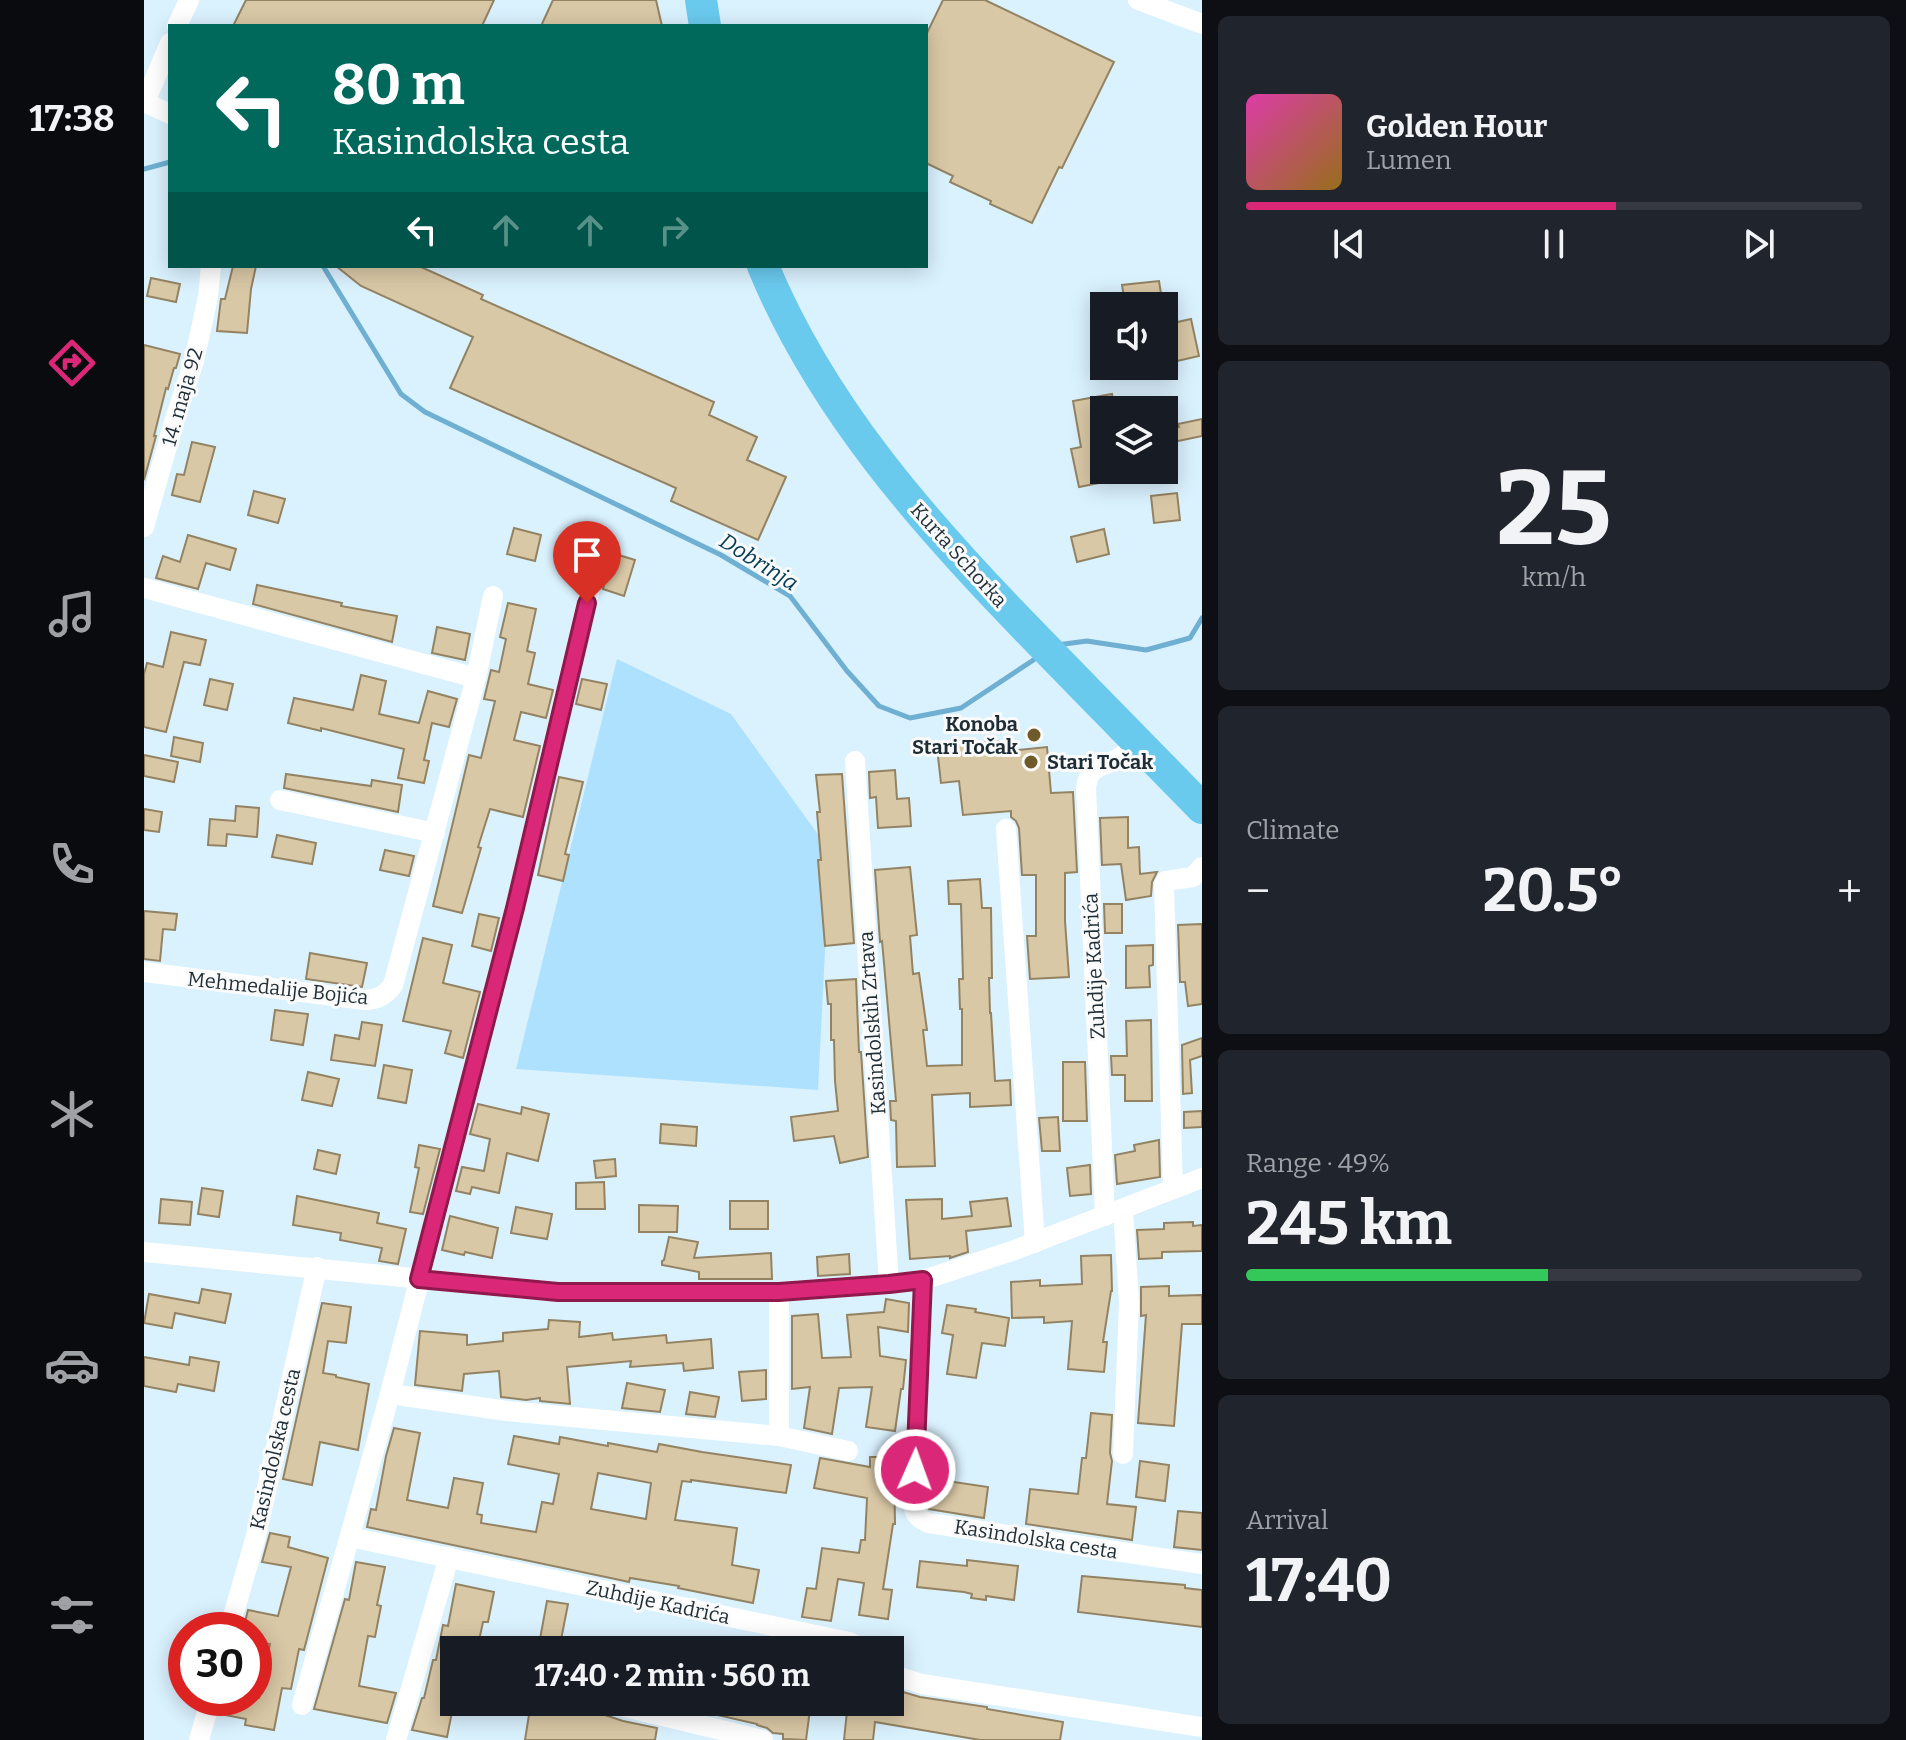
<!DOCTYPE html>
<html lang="en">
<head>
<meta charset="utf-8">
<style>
	:root { --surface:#171b24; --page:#20242c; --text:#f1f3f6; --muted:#9ea1a6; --line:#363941; --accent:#db2777 }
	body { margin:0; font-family:Bitter,serif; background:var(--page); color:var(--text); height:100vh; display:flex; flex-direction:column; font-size:30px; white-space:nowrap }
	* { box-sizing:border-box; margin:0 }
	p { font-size:26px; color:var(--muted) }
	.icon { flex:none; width:44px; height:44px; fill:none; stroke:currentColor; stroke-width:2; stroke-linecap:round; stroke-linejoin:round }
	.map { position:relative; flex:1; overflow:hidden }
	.drawer { display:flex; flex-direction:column; gap:16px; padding:16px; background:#0d0f14; width:704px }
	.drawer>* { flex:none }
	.banner { position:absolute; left:24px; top:24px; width:760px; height:244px; border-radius:0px; box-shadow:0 4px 20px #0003; background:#00695c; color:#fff; overflow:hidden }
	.tools { position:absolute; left:946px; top:292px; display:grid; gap:16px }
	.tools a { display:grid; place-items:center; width:88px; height:88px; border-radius:0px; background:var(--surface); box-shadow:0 4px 20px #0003; font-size:40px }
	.speed { position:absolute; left:24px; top:1612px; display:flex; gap:16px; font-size:40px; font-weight:700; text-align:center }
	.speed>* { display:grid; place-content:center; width:104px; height:104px; border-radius:50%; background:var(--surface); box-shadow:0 4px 20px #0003; line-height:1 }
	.speed .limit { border:12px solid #d22; background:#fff; color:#111 }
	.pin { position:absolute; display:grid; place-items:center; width:68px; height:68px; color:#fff; margin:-82px -34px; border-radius:50% 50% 50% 0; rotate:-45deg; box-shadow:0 0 8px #0007 }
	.pin .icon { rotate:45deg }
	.me { position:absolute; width:88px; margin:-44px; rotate:2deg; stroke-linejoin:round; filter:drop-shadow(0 0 6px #0008) }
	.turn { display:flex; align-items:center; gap:28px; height:168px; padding:0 32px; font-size:36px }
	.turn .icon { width:104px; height:104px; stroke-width:2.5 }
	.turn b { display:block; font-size:56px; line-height:68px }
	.lanes { display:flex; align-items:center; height:76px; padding:0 32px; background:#0003; justify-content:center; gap:40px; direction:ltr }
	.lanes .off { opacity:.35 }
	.big { font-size:60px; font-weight:700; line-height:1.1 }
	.drawer .tile { flex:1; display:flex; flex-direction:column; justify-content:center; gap:12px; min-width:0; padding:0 28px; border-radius:12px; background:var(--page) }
	.drawer .dial { align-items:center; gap:0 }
	.dial b { font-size:104px; line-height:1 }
	.song { display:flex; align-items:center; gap:24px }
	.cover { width:96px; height:96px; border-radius:12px; background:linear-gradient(135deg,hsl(320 70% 55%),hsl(40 70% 35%)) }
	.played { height:8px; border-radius:4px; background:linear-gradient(90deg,var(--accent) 60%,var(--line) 60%) }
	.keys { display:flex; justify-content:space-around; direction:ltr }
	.heat { display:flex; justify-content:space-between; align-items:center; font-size:44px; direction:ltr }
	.charge { height:12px; border-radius:6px; background:linear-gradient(90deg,#34c759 49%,var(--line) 0) }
	.trip { position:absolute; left:296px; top:1636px; width:464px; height:80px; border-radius:0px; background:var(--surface); box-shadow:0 4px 20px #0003; font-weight:700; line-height:80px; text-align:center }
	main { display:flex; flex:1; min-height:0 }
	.tab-bar { display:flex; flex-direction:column; width:144px; justify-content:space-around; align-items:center; background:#090b0e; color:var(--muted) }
	.tab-bar .icon { width:56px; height:56px }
	.tab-bar .current { color:var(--accent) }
	.tab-bar b { font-size:36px; color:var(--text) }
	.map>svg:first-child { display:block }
	.green { fill:#aee1fe }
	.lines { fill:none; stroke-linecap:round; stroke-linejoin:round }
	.stream { stroke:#6eafd2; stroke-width:5 }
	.building { fill:#d9c8a6; stroke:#938363; stroke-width:2; fill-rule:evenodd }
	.street { stroke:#fff; stroke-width:20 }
	.primary { stroke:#6acaee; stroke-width:32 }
	.route-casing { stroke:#8e194d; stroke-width:20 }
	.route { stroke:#db2777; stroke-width:14 }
	.poi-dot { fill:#6f5a29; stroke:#fafafa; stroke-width:3 }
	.labels { text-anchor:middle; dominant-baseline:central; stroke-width:6; stroke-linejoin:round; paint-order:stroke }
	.street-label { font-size:20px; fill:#1e2d35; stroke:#fafafa }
	.poi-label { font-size:20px; font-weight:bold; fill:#1e2d35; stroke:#fafafa; text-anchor:end }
	.water-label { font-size:22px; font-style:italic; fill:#033d55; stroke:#fafafa }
</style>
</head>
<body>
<main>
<nav class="tab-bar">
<b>17:38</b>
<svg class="icon current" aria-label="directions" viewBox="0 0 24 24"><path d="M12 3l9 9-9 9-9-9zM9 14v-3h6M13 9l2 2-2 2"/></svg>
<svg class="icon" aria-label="music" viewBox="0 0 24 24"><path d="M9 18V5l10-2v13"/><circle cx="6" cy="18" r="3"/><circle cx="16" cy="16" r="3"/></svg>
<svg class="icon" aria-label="phone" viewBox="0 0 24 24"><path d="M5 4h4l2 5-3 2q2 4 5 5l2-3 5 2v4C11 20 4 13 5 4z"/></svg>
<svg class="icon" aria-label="climate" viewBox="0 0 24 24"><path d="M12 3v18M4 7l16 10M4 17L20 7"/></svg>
<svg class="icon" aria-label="car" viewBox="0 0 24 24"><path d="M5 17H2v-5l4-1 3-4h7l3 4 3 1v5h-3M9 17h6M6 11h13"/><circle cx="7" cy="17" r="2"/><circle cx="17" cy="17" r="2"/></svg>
<svg class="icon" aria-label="filters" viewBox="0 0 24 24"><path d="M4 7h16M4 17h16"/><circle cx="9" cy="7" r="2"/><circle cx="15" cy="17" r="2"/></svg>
</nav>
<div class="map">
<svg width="1058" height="1740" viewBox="0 0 1058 1740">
	<rect width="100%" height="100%" fill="#daf1fe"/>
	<path class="green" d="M473,659L587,714L686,851L674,1090L372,1069Z"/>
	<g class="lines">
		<g class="stream">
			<path d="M0,169L26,162"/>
			<path d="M179,266L257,394L281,412L577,555L646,596L703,671L735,706L766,718L817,708L894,657"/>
			<path d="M913,645L943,641L1002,650L1046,638L1058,618"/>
		</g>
	</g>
	<g class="building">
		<path d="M102,0H350L338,26H89Z"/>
		<path d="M409,0H512L518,26H397Z"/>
		<path d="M799,0H841L970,62L918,168L915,167L888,223L846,204L847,201L806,182L809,176L782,163V35Z"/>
		<path d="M89,266H112L107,289L103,333L73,331L77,299H81Z"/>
		<path d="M192,266H275L339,295L337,299L570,402L565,415L613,437L603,460L642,477L614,540L527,501L532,488L306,388L329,337L217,286Z"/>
		<path d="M7,278L36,284L32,302L3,296Z"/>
		<path d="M1015,281L1018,300L981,305L978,285Z"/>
		<path d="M1047,319L1055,356L1020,364V325Z"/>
		<path d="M0,345L36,354L32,368H30L24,389L22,388L10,436H12L0,480Z"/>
		<path d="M968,394L971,410H960V422L948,424L960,482L935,487L927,449L937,447L929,401Z"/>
		<path d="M1058,419V436L1020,444V429L1035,427L1034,424Z"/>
		<path d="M48,442L71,447L56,502L28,495L33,474L40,475Z"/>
		<path d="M110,491L141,499L134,523L104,515Z"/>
		<path d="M1033,493L1036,520L1010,523L1007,496Z"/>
		<path d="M370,528L397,535L391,561L363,554Z"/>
		<path d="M960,529L965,554L933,562L927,537Z"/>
		<path d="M44,535L92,549L86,570L62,563L54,589L12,578L19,556L36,562Z"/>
		<path d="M468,553L491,560L480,596L459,589Z"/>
		<path d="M113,585L198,603L197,606L253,616L248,642L109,604Z"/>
		<path d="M364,603L392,609L383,651L391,653L384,684L409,690L402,718L377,712L370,740L396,746L379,817L346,809L334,847L337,848L318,913L289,906L325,755L337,758L351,701L340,699L347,670L355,672L362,639L356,637Z"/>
		<path d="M293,627L326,634L321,660L288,653Z"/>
		<path d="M27,632L62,640L56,665L40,662L22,732L0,727V674L3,663L19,667Z"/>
		<path d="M217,675L242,681L235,714L275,723L284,691L313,699L305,727L288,723L280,760L285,761L280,783L254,778L260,749L177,728V731L144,723L150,698L209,710Z"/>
		<path d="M66,679L89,684L83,710L60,705Z"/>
		<path d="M438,679L463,684L457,710L432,704Z"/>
		<path d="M30,737L59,743L56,762L27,756Z"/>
		<path d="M854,741L855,752L903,747L907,793L929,792L933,872L921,873V921L925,977L886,979L883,936H892V875H878L875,828L872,821L867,817V811L819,815L815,781L797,783L793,748Z"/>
		<path d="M0,755L34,762L30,782L0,776Z"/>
		<path d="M751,770L753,799L765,798L767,826L734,828L732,797L726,798L725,772Z"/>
		<path d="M142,774L227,786L228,780L258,785L254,812L140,788Z"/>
		<path d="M698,774L710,943L681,946L674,860H677L673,812H676L672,775Z"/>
		<path d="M415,777L439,782L421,854L425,855L419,881L394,875Z"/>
		<path d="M92,806L115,808L113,837L83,834L82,846L64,845L66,819L91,821Z"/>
		<path d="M0,809L18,812L15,832L0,830Z"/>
		<path d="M984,817V848L995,847L996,874L1013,872L1008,882L1007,896L982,900L977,864L958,865L956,818Z"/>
		<path d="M133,835L172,843L168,864L128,857Z"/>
		<path d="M241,850L270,856L265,876L236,870Z"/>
		<path d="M766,867L773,935L766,936L769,974L775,973L783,1030H779L783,1066L818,1065V1009H816L815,979H819L817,904H805L804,881L836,879L838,908H847L848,978H845L846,1013H847L851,1081L866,1080L867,1105L826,1107V1093L788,1095L791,1166L753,1167L752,1121L747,1120L746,1101H752L740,963L738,941L736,942L731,870Z"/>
		<path d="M960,904H978V933H961Z"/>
		<path d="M0,911L33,914L31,930L19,929L16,961L0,959Z"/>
		<path d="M335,914L355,918L347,951L328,946Z"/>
		<path d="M1058,924V1004L1044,1006L1041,982H1036L1034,925Z"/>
		<path d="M279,938L308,945L299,983L336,992L319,1058L301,1053L307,1031L259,1021Z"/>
		<path d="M1009,945V965L1005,966L1006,987L982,988V946Z"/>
		<path d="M166,953L223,963L218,987L162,979Z"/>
		<path d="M712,979L715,1052H717L724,1157L696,1163L690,1136L650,1141L647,1117L694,1111L691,1081L690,1040H687V1004H684L682,981Z"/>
		<path d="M131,1010L164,1014L159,1045L127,1040Z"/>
		<path d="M1007,1020L1008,1101H981V1075H968L967,1056H983L982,1021Z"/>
		<path d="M218,1022L238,1025L231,1066L187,1060L191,1035L215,1039Z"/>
		<path d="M1058,1038V1056L1046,1060L1048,1093L1039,1094L1038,1045Z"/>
		<path d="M919,1062H941L943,1121H919Z"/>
		<path d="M240,1065L268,1070L262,1103L234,1098Z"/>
		<path d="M164,1072L195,1079L188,1106L158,1100Z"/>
		<path d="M334,1104L377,1114L378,1107L405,1114L394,1161L363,1153L355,1193L328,1187L326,1194L312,1191L318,1167L340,1171L346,1139L326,1134Z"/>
		<path d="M1058,1111V1127L1040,1128V1112Z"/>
		<path d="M914,1117L916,1151H898L895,1118Z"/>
		<path d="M517,1124L553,1127L552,1146L516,1143Z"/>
		<path d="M1015,1140L1016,1177L973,1184L971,1155L991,1151L990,1145Z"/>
		<path d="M275,1145L296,1149L279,1214L266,1212L275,1168L271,1167Z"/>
		<path d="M174,1150L196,1155L192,1174L170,1169Z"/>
		<path d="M471,1159L472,1176L452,1178L450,1161Z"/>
		<path d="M946,1165L947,1194L926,1196L923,1168Z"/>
		<path d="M460,1182L461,1209H432V1183Z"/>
		<path d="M58,1188L79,1191L75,1217L54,1214Z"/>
		<path d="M153,1196L235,1213L233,1223L262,1229L254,1264L235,1261L238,1248L196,1240L197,1233L149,1225Z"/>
		<path d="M863,1198L867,1226L822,1231L824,1252L806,1258V1256L766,1259L762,1200L798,1199V1219L828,1216L826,1202Z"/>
		<path d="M17,1199L48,1202L46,1225L15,1223Z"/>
		<rect x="586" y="1201" width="38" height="28"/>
		<path d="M495,1205L534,1206L533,1232H495Z"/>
		<path d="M372,1207L408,1214L403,1239L367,1233Z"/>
		<path d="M306,1216L354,1228L348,1258L321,1252L320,1255L298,1250Z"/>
		<path d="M1049,1222V1226L1058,1225V1251L1018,1252V1258L995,1259L993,1230L1020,1229V1223Z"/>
		<path d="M525,1237L554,1242L550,1258L627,1253L628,1279H555V1272L518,1265V1261L520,1260Z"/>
		<path d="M705,1254L706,1274L674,1276L673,1257Z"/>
		<path d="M967,1255L968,1291H967L959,1342H963L960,1372L924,1369L928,1321L900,1323V1317L868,1318L867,1282L896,1280V1286L938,1284L937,1256Z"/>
		<path d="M1025,1286V1296L1058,1295V1324H1038L1030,1426L994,1423L1002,1315L997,1316V1287Z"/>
		<path d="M58,1289L87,1294L81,1323L31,1313L28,1328L0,1323L5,1294L55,1303Z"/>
		<path d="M742,1299L765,1303L764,1332L734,1327L736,1356L762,1360L759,1389H757L751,1431L722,1427L728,1387L695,1388L688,1434L660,1428L666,1387L648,1389V1316L674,1314L678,1358L707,1357L703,1315L740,1312Z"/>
		<path d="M178,1303L207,1307L202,1343L184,1341L179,1373L192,1375V1377L225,1384L214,1450L176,1442L168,1485L139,1479Z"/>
		<path d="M803,1305L832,1309L831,1312L865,1318L861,1346L838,1343L832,1378L803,1374L809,1335L798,1333Z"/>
		<path d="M405,1320L436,1322L435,1337L468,1333L469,1340L522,1335L523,1343L567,1339L569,1368L540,1371L539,1363L486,1367L487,1361L423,1367L426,1404L396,1401V1398L382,1400L357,1397L355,1371L320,1374L318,1391L271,1385L276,1331L323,1335V1345L359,1341V1333L404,1329Z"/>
		<path d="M0,1357L45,1365L46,1357L75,1362L70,1391L34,1384L32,1392L0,1386Z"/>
		<path d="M622,1370V1399L598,1401L595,1372Z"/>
		<path d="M483,1383L521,1390L516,1412L478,1408Z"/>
		<path d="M546,1392L575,1397L571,1417L542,1414Z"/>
		<path d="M947,1413L968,1415L966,1453L968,1461L963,1504L992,1507L988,1540L882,1524L886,1489L934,1494L938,1458H942Z"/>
		<path d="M250,1428L276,1433L263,1500L304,1508L310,1478L339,1483L333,1514L338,1515L337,1523L392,1532L398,1502L409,1504L415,1474L364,1464L370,1436L415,1444L416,1437L464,1446V1443L513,1452L515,1444L558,1452L647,1465L642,1493L547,1480V1482L538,1481L531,1520L593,1528L588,1565L615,1570L609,1603L534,1588L535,1586L486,1578L485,1582L476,1580L223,1527L227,1509L232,1510L242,1456ZM454,1473L507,1483L502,1519L447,1509Z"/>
		<path d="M726,1457H745V1466L750,1467L751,1524H749L739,1589L748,1590L744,1619L715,1615L720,1583L694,1579L687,1621L658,1617L663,1588L672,1589L678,1548L715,1553L717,1540H721L723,1498L670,1488L676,1458L726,1467Z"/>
		<path d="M996,1461L1025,1465L1021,1501L992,1497Z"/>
		<path d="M783,1478L844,1487L840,1518L785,1509L782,1501Z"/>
		<path d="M1034,1511L1058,1513V1550L1030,1547Z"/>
		<path d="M126,1533L146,1537L144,1547L184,1558L160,1650L155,1649L147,1689L138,1688L130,1730L101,1725L102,1719L76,1714L80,1698H115L126,1644L110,1641V1630H99L104,1610L134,1616L147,1567L118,1562Z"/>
		<path d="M823,1560L874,1566L870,1600L842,1596V1600L827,1598L828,1594L820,1592L773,1587L776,1561L823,1566Z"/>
		<path d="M212,1562L241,1567L233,1605L237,1606L231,1637L224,1636L215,1686L252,1693L243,1723L170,1709L201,1599L205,1600Z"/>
		<path d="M938,1576L1041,1585V1588L1058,1590V1627L934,1612Z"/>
		<path d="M312,1584L350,1592L344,1622H339L333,1650H310V1702L303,1737L268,1730L278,1698H280L289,1660H292L299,1625L304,1626Z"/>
		<path d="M403,1601L424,1604L415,1650H394Z"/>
		<path d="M759,1692L776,1697L843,1707V1709L919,1722L916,1740H836L731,1722L729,1740H700L704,1702H757Z"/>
		<path d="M387,1702H417L416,1705L449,1711L479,1721L513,1728L511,1740H381Z"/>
		<path d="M544,1702H667L662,1740L639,1739V1734L629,1733L623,1728L613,1725V1724L543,1708Z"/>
	</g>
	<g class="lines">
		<g class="street">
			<path d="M994,0L1058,24"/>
			<path d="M33,26L45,0"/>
			<path d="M0,102L26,114"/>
			<path d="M1,102L26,43"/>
			<path d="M0,527L30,422L50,361L64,297L67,266"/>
			<path d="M0,588L332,678"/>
			<path d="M711,761L745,1284"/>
			<path d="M136,800L291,833"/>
			<path d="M862,829L891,1243"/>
			<path d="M0,972L221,1000C234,999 241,996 249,985L332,678L349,596"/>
			<path d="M1029,1189L1020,886L1022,881L1049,877L1058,867"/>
			<path d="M979,1209L985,1302L979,1454"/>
			<path d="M961,1216L942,788C945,765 955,769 973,759C980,755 987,748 994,743"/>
			<path d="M0,1252L414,1292H635L745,1284L779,1280L868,1251L1058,1178"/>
			<path d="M779,1280L769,1502C770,1513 773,1518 784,1523L1058,1564"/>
			<path d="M246,1394L363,1411L635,1436L704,1451"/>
			<path d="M635,1436V1292"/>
			<path d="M206,1537L705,1642L721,1650"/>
			<path d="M85,1630L112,1536L173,1267"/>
			<path d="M746,1674L778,1684L1058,1727"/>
			<path d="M460,1702L619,1740"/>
			<path d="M158,1705L246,1394L371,908L457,542"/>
			<path d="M55,1740L67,1698"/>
			<path d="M252,1740L305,1557"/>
		</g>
		<g class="primary">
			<path d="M557,0L561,26"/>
			<path d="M619,266C677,406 778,521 883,629C941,689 999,748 1058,808"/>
		</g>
	</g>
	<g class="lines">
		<g class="route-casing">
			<path id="route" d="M443,603L371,908L275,1279L414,1292H635L745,1284L779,1280L771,1470"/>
		</g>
		<use href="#route" class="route"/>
	</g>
	<g class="poi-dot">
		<circle cx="890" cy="735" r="8"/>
		<circle cx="887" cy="762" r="8"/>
	</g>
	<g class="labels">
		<g class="street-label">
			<text transform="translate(38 397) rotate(-74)">14. maja 92</text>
			<text transform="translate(815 555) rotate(48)">Kurta Schorka</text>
			<text transform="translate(950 966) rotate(-93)">Zuhdije Kadrića</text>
			<text transform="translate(134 988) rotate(6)">Mehmedalije Bojića</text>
			<text transform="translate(728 1023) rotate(-94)">Kasindolskih Zrtava</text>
			<text transform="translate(131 1449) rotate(-77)">Kasindolska cesta</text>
			<text transform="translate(892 1539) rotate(9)">Kasindolska cesta</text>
			<text transform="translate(514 1602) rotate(12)">Zuhdije Kadrića</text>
		</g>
		<g class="poi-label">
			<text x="874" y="724">Konoba<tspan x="874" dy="23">Stari Točak</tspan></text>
			<text x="903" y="762" text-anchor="start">Stari Točak</text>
		</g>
		<g class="water-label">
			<text transform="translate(615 562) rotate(32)">Dobrinja</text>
		</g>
	</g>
</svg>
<div class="tools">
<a><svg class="icon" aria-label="sound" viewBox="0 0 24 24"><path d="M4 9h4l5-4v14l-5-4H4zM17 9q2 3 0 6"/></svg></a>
<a><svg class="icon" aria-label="layers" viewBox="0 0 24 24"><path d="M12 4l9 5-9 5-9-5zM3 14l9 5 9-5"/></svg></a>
</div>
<div class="speed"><div class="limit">30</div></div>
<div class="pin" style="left:443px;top:603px;background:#d93025"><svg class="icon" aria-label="arrive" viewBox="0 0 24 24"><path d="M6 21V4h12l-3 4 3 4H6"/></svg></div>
<svg class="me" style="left:771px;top:1470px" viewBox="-20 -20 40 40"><circle r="17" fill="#db2777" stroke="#fff" stroke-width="3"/><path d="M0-11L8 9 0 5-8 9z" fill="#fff"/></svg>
<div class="trip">17:40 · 2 min · 560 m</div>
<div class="banner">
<div class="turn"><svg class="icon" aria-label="left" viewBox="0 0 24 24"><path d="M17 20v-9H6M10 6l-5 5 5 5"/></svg><div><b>80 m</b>Kasindolska cesta</div></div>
<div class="lanes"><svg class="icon" aria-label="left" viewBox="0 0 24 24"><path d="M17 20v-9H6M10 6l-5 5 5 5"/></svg><svg class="icon off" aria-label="ahead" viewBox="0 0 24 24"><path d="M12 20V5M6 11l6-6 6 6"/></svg><svg class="icon off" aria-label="ahead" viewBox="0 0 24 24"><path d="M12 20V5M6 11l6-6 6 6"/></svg><svg class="icon off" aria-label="right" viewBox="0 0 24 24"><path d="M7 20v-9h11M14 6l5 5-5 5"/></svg></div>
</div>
</div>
<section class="drawer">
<div class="tile">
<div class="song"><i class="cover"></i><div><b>Golden Hour</b><p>Lumen</p></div></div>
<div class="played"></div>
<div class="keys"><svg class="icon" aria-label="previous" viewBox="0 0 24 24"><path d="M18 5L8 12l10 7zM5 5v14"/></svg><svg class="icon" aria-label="pause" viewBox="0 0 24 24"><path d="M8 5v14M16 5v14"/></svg><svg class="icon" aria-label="next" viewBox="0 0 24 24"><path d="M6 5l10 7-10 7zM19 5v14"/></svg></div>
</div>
<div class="tile dial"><b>25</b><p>km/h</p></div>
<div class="tile"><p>Climate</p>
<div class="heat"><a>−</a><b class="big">20.5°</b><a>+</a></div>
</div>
<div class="tile"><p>Range · 49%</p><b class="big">245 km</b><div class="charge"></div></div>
<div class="tile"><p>Arrival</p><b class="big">17:40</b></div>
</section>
</main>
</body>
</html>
